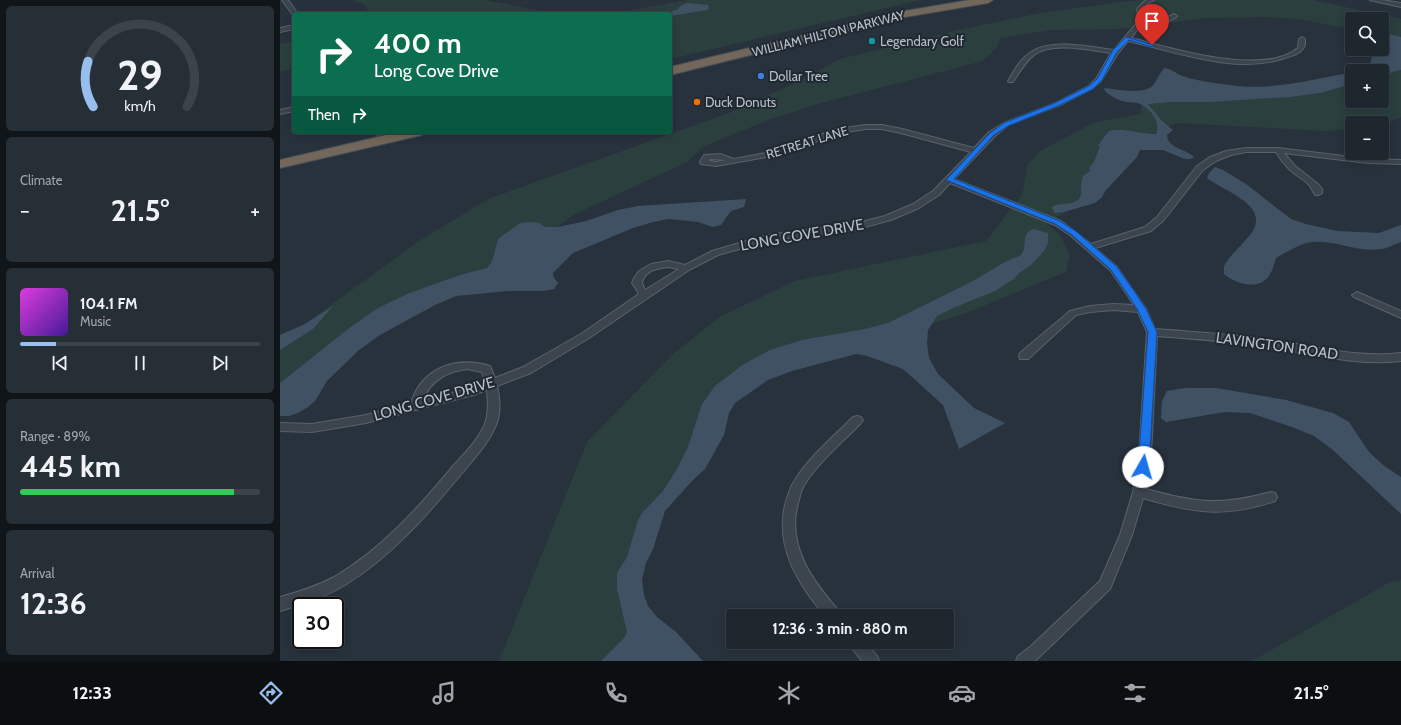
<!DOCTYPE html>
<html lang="en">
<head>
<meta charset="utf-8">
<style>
	:root { --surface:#1e262e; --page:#262e36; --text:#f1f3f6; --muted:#a1a5aa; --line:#3c434a; --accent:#98beed }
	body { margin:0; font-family:Cabin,sans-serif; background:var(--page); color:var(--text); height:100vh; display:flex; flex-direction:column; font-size:15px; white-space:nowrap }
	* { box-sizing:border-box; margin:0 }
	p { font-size:13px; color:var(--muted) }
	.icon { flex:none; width:22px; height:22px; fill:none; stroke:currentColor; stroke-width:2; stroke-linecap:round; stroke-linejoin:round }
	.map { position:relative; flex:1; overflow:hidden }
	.panel { display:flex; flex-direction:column; gap:6px; padding:6px; background:#101519; width:280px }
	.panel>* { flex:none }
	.top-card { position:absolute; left:12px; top:12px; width:380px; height:122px; border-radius:4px; box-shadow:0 2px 10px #0003,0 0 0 1px var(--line); background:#0b6e4f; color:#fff; overflow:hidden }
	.buttons { position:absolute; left:1065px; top:12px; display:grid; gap:8px }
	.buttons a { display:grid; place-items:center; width:44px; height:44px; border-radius:4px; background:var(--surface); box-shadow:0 2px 10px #0003,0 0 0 1px var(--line); font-size:20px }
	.speed { position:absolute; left:12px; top:597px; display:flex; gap:8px; font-size:20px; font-weight:700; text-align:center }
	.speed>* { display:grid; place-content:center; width:52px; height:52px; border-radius:50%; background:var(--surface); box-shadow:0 2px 10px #0003,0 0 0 1px var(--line); line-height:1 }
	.speed .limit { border:2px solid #111; border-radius:6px; background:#fff; color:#111 }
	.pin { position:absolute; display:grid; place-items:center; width:34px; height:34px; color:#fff; margin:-41px -17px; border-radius:50% 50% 50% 0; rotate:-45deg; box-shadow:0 0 4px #0007 }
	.pin .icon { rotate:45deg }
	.me { position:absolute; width:44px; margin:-22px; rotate:7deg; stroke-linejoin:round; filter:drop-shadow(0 0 3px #0008) }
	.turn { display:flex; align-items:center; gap:14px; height:84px; padding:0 16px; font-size:18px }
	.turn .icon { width:52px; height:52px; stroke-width:2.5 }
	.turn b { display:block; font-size:28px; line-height:34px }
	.then { display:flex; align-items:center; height:38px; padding:0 16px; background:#0003; gap:8px; font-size:15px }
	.big { font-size:30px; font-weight:800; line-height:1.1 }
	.panel .card { flex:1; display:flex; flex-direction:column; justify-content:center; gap:6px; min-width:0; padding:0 14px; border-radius:6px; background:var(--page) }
	.panel .dial { align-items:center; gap:0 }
	.dial svg { height:104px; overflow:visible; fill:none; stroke:var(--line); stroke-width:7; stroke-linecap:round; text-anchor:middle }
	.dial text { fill:var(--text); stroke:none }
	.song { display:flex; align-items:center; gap:12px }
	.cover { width:48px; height:48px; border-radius:6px; background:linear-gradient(135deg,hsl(300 70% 55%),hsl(260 70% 35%)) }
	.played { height:4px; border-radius:2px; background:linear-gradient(90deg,var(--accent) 15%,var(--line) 15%) }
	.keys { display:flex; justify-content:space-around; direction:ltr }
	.heat { display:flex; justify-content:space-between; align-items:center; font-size:22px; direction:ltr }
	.charge { height:6px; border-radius:3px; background:linear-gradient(90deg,#34c759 89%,var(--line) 0) }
	.trip { position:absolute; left:446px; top:609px; width:228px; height:40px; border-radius:4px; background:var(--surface); box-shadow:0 2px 10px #0003,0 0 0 1px var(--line); font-weight:800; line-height:40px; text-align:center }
	.tab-bar { display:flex; height:64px; justify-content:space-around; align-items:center; background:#0c0f12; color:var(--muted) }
	.tab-bar .icon { width:28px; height:28px }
	.tab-bar .active { color:var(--accent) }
	.tab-bar b { font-size:18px; color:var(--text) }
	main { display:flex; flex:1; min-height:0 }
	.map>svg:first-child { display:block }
	.green { fill:#2b3f3f }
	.water { fill:#405164 }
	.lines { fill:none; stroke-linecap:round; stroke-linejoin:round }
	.street-casing { stroke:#59626b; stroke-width:2 }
	.highway-casing { stroke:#464f58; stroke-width:2 }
	.street { fill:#3c444d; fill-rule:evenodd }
	.highway { fill:#72675a; fill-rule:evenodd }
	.route { fill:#1a73e8; stroke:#114b97 }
	.culture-dot { fill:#0f9aa8; stroke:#202932; stroke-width:1.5 }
	.shop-dot { fill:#3f7fe0; stroke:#202932; stroke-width:1.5 }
	.food-dot { fill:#e8710a; stroke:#202932; stroke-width:1.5 }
	.labels { text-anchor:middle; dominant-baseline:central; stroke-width:4; stroke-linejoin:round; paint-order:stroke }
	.far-street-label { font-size:13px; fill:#b8bfc8; stroke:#202932 }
	.far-poi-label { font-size:13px; fill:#b8bfc8; stroke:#202932; text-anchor:start }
	.street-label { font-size:15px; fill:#b8bfc8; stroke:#202932 }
</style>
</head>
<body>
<main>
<section class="panel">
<div class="card dial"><svg viewBox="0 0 100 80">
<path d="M14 69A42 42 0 1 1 86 69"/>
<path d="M14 69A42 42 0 0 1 10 34" stroke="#98beed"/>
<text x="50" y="56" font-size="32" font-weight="700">29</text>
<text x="50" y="72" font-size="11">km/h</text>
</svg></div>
<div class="card"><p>Climate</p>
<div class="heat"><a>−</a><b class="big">21.5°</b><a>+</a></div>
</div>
<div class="card">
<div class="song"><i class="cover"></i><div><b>104.1 FM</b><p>Music</p></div></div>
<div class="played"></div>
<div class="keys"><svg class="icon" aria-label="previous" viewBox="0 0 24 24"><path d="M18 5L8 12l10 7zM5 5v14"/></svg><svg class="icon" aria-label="pause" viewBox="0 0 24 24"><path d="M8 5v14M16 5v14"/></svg><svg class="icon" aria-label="next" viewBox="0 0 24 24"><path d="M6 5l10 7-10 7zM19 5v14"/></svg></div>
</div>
<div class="card"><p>Range · 89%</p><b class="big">445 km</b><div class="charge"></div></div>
<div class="card"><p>Arrival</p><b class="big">12:36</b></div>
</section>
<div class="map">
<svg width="1121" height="661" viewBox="0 0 1121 661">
	<rect width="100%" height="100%" fill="#28323d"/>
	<g class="green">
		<path d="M74,0H204L263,11L287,14H89L85,5Z"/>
		<path d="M408,0H641L390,59V14H329Z"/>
		<path d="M865,0H1033L1121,19V40L1102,36V19H1072V29L1018,19L988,17L926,18L839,29L771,30L720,38L718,46L703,61L541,103L491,119L439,140L420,149L407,162L295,214L255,244L171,287L0,399V342L139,241L208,199L449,113L519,81L560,59L683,29L760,13L841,2Z"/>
		<path d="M14,41V68L0,72V44Z"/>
		<path d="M1121,56V117L1102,125V123H1072V128L1047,131L896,123L860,140L811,195L767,224L780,235L790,255L786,272L684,314L588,343L451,389L358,553L357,661H219L307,442L394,353L441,316L515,281L706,241L742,195L748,164L762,150L815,122L860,114L863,99L969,91L1072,74V101H1102V71Z"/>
		<path d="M1121,580V661H972L1110,582Z"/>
	</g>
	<g class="water">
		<path d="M407,3L428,5L429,8L427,10L390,16V14H378L390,12L399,9V7Z"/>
		<path d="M1102,32L1121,37V70C1115,71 1107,72 1107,80L1102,81V71H1075L1082,69L1090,64L1092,57L1084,49H1102Z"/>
		<path d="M884,68C891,69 894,72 900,75C913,81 943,84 957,86C991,90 1038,79 1072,72V84L1040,93L1009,97L930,102H891L868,104L882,121L893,130L887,135C887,148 906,149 914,157L911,159H905L883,150H860L857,157L826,190L822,197L815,203L784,212L774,213L772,207C780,201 796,208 801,195C802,192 801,189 801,185C801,183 802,179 803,176L810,171L809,168L814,162L820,146L818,145L829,131C845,127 860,135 876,134C881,124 872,110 862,105C858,102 852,103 846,102C838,100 830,96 824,90L825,88C837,89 866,96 874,84C877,79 880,73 884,68Z"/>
		<path d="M935,167L943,170L966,184L1011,219L1026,224L1057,231L1099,233L1121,225V242C1114,244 1107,249 1101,249C1078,253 1056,240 1033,242C1020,243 1007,252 996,258C994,264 993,270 989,276C978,291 956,284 944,274V266C951,254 961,246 970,235C993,206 945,192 927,178L929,173Z"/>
		<path d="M466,199L464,207L451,211L441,225L433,227L418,222L389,219L373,222L353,228L293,253L273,273L274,278L278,283L274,289L264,291H228L176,296L155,305L100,335L79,350L47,381L35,401L28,407L18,413L9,416H0V383L72,326L98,308L127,294L149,286L180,275L207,268L212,262L218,239L240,223L252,222L259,223L265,227H278L306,221L338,210L358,206Z"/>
		<path d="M754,229L768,233V243L764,251L752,264L738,274L734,279L715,291L673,308L657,316L648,330L647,344L649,358L658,374L694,408L725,423L679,449L663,405L623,369L587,356L576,354L512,371L488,380L455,403L449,413L444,435L425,469L413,480L385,511L373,549L366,563L362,579L364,595L368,606L377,617L396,632L423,661H321L344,638L347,632L337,589V573L347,557L358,520L362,513L383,491L397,469L408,447L422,404L435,386L461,366L490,350L522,340L585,329L608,323L693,281L725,262L741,255C749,245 739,234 754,229Z"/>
		<path d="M53,306L33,329L0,350V335L25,324Z"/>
		<path d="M905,388H936L1006,400L1053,413L1069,422L1089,452L1103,465L1121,477V514L1053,450L1034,436L1012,427L970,413L945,412L886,422L881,418L882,401L887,391Z"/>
	</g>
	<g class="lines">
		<g class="street-casing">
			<g id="street">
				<path d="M2,0H8L18,14L13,15Z"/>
				<path d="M866,0H874L868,3L863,9L864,17L884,19L894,14L897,16C888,25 875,22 864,21L851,38C891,48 983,77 1018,48L1019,39L1022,37L1025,39V45C1021,54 1014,55 1005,58C957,75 897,52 848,41L838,53L821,81L813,88L780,105L728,125L715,136L674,179L781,221L811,244L865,227L877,217L917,166L930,157L946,151L966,148H998L1088,159L1121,160V164L1088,163L1004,153L1015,166L1038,184L1042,189V193L1038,195H1035C1029,180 1021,180 1010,170C1005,165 1000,159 996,152H966L951,155L936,161L923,170L883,221L871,231L815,248L837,267L866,309L875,329C917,332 959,335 1000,341C1041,348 1079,358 1121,353V361C1080,366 1041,356 1001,349C960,342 918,339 877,336L871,455L866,489C917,503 939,506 991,492L995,493L997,497L995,501C945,518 913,513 863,498L852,535L830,589L755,661H736L738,656L751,646L820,581L840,535L853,492L859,455L867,332L858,312L834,310L810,312L796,315L748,359H740L739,356L740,353L790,311L810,306L834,304L854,305L831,271L791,236L775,225L670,183L659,195L639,208L611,220L573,230L488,241L438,255L409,270L309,338L251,373L217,386C220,398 221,413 216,425C209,443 195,457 183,472C149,513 111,557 65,585C45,597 22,604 0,611V597C19,592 37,586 54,577C101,550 140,506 174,465C185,453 197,441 204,426C209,415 208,402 207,390L193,395L86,423L32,432L0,431V423L32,424L86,415L131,403C142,367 177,356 210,366L215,378L243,367L301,334L359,294L352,283L354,278L359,271L371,264L388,261L405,265L432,251L487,235L573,224L605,216L633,204L653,191L691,152L621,133L602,129H586L560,133L498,155L436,166L421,164L420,162L424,155L440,154L454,159L496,151L556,129L586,125H602L622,129L694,148L709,132L724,123L776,103L809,86L816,79L831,53C811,50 771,41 754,55C745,62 739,73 733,82H729L728,81C734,71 741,58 751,52C771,38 811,47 834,50L857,23L859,19L857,9ZM430,159L445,160L436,162L429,161ZM388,267L399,269L365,290L362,283C364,271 377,268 388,267ZM187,369L202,372L205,382L191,388L143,400C150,381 168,371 187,369Z"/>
				<path d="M1090,0H1102L1121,3V7Z"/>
				<path d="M14,25V29L0,32V28Z"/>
				<path d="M14,107V111L0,114V110Z"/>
				<path d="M97,132H105L107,140L106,142H100Z"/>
				<path d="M1077,292L1121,311V318L1074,297L1072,295Z"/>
				<path d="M577,416L581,417L583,420L581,423C562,443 537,463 523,487C520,493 519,501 517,507C508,549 534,582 559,611L561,616H545C519,585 495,548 505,505C507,497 510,487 515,480C530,456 553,437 573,417Z"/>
				<path d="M569,642H585L597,656L599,661H582L571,647Z"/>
			</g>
		</g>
		<g class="highway-casing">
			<g id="highway">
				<path d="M690,0H713L708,3L619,18L390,75V67L619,12Z"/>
				<path d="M119,132H144L142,135L0,168V160Z"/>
			</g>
		</g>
		<use href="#street" class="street"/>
		<use href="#highway" class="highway"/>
	</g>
	<path class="route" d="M846,37L874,45L872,47L849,40L837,52L822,80L813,89L780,105L728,126L714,135L674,179L780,221L797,232L837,267L854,291L866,309L877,332L869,467L867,470L863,472L860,470L858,467L868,332L857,309L848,295L831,270L792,235L775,224L666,180L710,133L724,123L775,103L809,86L817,79L833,50Z"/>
	<circle class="culture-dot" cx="592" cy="41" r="4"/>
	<circle class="shop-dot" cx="481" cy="76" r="4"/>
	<circle class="food-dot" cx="417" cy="102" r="4"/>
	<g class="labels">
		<g class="far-street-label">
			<text transform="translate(548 33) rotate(-14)">WILLIAM HILTON PARKWAY</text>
			<text transform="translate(527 142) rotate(-17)">RETREAT LANE</text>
		</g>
		<g class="far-poi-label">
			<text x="600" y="41">Legendary Golf</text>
			<text x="489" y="76">Dollar Tree</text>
			<text x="425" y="102">Duck Donuts</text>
		</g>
		<g class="street-label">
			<text transform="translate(522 235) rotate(-10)">LONG COVE DRIVE</text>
			<text transform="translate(997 346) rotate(8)">LAVINGTON ROAD</text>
			<text transform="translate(154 399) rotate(-16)">LONG COVE DRIVE</text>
		</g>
	</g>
</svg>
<div class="buttons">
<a><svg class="icon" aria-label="search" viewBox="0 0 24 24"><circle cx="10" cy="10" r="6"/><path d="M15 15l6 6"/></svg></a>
<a>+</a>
<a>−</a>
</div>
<div class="speed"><div class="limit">30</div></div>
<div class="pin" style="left:872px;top:45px;background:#d93025"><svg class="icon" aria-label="arrive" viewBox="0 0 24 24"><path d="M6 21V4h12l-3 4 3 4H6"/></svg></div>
<svg class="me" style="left:863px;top:467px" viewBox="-20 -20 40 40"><circle r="19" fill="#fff"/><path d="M0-13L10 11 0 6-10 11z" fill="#1a73e8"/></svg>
<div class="trip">12:36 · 3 min · 880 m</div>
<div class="top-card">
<div class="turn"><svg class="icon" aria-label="right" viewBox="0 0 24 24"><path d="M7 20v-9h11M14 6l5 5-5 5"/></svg><div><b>400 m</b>Long Cove Drive</div></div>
<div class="then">Then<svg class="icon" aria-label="right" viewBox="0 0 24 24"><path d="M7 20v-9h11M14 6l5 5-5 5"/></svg></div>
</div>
</div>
</main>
<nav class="tab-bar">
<b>12:33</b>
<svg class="icon active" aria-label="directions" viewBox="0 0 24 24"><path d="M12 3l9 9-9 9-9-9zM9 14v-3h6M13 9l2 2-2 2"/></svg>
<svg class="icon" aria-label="music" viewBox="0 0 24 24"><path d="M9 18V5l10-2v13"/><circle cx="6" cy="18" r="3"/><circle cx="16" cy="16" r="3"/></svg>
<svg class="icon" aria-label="phone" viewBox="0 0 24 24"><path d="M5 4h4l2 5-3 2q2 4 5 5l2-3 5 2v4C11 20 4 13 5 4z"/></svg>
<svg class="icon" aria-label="climate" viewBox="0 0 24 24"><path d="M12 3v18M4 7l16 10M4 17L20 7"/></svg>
<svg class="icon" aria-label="car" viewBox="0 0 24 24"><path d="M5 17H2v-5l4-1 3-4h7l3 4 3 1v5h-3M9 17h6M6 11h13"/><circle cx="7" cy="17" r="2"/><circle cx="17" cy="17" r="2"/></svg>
<svg class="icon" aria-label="filters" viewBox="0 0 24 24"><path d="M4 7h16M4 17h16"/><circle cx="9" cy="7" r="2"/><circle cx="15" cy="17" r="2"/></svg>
<b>21.5°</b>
</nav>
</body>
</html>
